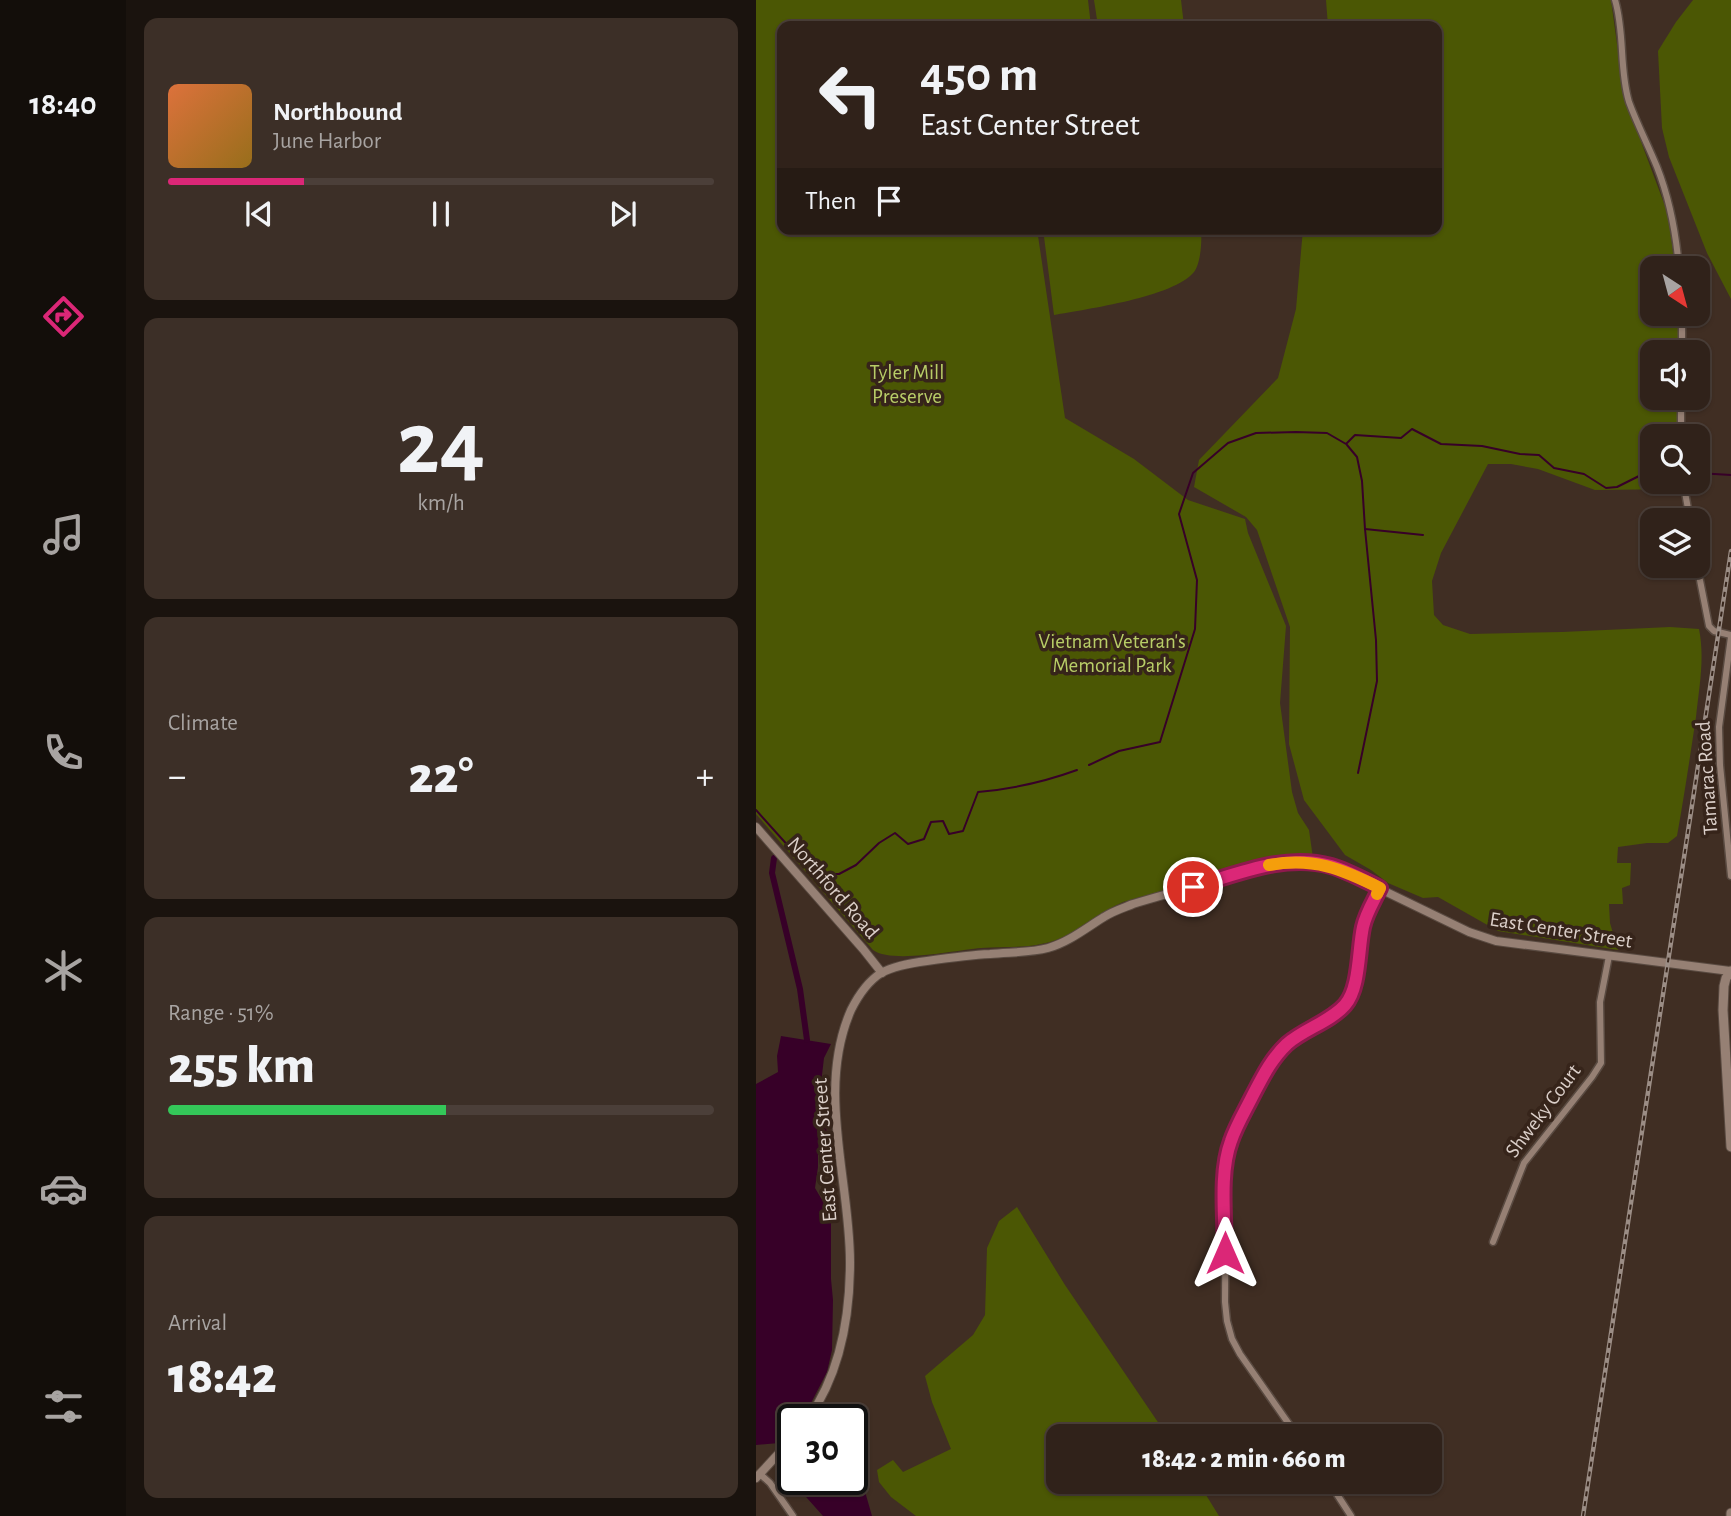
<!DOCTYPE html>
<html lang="en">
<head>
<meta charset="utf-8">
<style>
	:root { --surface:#30221a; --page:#3c2f27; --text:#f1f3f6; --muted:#a8a4a2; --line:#4b3f39; --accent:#db2777 }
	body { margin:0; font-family:"Alegreya Sans",sans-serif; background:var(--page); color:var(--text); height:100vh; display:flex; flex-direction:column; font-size:26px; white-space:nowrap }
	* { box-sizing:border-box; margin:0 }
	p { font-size:23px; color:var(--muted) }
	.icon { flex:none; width:38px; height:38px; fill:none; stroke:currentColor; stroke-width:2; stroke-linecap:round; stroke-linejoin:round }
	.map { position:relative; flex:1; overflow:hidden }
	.drawer { display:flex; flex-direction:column; gap:18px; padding:18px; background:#1a130e; width:630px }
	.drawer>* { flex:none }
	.guide { position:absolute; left:21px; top:21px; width:665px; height:214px; border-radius:14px; box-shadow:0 2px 5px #0004,0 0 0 2px var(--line); background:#30221a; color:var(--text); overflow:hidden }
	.needle { width:46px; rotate:144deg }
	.buttons { position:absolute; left:884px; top:256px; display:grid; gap:14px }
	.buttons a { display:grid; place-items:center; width:70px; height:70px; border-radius:14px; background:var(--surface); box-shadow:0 2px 5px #0004,0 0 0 2px var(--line); font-size:35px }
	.speed { position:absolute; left:21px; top:1404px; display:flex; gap:14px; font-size:35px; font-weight:700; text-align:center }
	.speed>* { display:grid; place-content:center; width:91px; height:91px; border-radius:50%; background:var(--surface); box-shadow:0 2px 5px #0004,0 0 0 2px var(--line); line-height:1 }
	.speed .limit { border:4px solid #111; border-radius:10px; background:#fff; color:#111 }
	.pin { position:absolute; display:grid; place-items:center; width:60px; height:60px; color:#fff; margin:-30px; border:4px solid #fff; border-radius:50%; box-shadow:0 2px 7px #0007 }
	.me { position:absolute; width:77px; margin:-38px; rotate:0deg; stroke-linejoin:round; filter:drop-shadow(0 0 5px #0008) }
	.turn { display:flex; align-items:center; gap:24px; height:147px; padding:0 28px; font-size:32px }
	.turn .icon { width:91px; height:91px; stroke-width:2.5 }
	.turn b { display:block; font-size:49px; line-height:60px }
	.then { display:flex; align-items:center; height:66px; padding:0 28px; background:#0003; gap:14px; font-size:26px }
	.big { font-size:52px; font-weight:800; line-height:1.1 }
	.drawer .widget { flex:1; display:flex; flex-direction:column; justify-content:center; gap:10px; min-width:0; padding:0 24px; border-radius:14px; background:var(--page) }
	.drawer .dial { align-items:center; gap:0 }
	.dial b { font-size:91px; line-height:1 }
	.song { display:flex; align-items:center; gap:21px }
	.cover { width:84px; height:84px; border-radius:10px; background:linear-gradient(135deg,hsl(20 70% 55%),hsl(40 70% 35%)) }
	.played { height:7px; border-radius:4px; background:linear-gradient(90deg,var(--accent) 25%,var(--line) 25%) }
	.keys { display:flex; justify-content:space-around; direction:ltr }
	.heat { display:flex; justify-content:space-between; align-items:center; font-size:38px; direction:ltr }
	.charge { height:10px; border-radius:5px; background:linear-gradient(90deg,#34c759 51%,var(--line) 0) }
	.trip { position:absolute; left:290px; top:1424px; width:396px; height:70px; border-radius:14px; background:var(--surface); box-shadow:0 2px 5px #0004,0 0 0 2px var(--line); font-weight:800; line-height:70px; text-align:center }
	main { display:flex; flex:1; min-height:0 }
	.tab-bar { display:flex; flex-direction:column; width:126px; justify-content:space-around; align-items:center; background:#130e0a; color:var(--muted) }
	.tab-bar .icon { width:49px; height:49px }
	.tab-bar .on { color:var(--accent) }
	.tab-bar b { font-size:32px; color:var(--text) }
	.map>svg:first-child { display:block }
	.green { fill:#4b5704 }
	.water { fill:#370028 }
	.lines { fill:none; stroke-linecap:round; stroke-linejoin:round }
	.stream { stroke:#370028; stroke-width:2 }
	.canal { stroke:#370028; stroke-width:6 }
	.minor-casing { stroke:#594a41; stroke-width:9 }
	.tertiary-casing { stroke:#594a41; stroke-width:10 }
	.secondary-casing { stroke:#594a41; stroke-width:11 }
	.minor { stroke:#968074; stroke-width:6 }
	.tertiary { stroke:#968074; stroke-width:8 }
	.secondary { stroke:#968074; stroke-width:9 }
	.rail-casing { stroke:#9b8d85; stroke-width:4.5 }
	.rail { stroke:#36241a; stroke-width:2; stroke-dasharray:5; stroke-linecap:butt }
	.route-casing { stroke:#8e194d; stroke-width:18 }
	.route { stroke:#db2777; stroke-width:12 }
	.slow { stroke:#f59e0b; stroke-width:12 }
	.labels { text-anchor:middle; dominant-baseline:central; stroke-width:7; stroke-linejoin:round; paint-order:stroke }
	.park-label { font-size:21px; fill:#b8cd67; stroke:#36241a }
	.street-label { font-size:21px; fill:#dbcfc9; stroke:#36241a }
</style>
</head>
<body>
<main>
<nav class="tab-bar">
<b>18:40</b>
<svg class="icon on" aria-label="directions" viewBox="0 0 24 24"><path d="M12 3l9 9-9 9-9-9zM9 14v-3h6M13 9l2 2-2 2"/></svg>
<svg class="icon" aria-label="music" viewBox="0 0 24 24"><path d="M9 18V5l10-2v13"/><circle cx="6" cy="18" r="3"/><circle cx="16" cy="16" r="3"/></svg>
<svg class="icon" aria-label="phone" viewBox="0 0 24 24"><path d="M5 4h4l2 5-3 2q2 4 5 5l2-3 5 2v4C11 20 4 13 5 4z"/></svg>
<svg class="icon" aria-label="climate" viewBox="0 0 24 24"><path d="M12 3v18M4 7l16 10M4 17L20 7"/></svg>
<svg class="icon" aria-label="car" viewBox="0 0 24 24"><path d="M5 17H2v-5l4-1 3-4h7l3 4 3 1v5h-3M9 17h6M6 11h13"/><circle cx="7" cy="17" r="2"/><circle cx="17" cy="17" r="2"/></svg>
<svg class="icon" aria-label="filters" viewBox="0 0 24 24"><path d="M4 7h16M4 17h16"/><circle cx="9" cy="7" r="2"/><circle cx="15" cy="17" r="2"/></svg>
</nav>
<section class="drawer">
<div class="widget">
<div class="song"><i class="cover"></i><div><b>Northbound</b><p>June Harbor</p></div></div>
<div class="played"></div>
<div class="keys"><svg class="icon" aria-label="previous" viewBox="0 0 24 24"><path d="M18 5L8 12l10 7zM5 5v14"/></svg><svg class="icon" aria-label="pause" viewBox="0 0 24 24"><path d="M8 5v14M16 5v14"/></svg><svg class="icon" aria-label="next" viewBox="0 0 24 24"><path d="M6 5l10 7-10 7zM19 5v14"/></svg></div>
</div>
<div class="widget dial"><b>24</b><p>km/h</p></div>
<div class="widget"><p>Climate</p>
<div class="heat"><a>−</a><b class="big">22°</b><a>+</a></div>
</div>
<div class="widget"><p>Range · 51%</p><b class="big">255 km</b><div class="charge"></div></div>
<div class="widget"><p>Arrival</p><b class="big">18:42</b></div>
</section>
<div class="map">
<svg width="975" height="1516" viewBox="0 0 975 1516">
	<rect width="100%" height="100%" fill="#402e23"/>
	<g class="green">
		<path d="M0,0H332L335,26H26V229H281L309,418L378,459L432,500L489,519L492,533L530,626L524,703L536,792L542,813L553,830L557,858H537L506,863L367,902C343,912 324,932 300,940C275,949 251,946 225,948C201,950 136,964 117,950L0,814Z"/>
		<path d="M338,0H425L428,26H342Z"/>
		<path d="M570,0H855L867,88L887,147L912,214L919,268H896V313H921L923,352H896V397H923L924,436H896V481H925L926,489L839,490L782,469L755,464H732L685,553L676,581L678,615L687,625L714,634L806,632L914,627L943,629C949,658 943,688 940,717C934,757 928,797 921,836L912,843H891L862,847L861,863H875L874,885L866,888L867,904H853L854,923L862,950L742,931L682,897L667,898L632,883L615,870L589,855L548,800L533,744L534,627L501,530L490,517L438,487L443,460L522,378L540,309L547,229H681V26H572Z"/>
		<path d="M937,0H975V299L951,253L913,157L906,128L902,51L920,22Z"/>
		<path d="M287,229H445C446,240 445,263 438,272C418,297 331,309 298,315Z"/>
		<path d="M261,1207L309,1285L412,1437H303V1482H442L463,1516H160L135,1497L123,1482L121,1470L137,1460L147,1472L195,1449L176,1402L169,1376L217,1335L229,1315L231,1248L243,1221Z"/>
	</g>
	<g class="water">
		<path d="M25,1036L75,1044L68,1058L62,1109L70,1122L71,1141L62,1152V1167L59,1188L75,1215V1279L77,1300L76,1350L71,1372L54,1405L44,1419H37V1429L23,1443L0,1445V1084L22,1072L21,1056Z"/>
		<path d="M96,1472L108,1488L116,1516H67L43,1489L38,1479H96Z"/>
	</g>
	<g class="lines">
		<g class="stream">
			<path d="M591,445L601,457L606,481L609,529L620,640L621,681L602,773"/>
			<path d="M942,473L975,475"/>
			<path d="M609,529L667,535"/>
			<path d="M333,765L363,751L404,742L439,629L441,580L423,514L437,473L472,443L500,433L540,432L571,433L590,444L599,435L645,438L656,429L685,444L726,446L764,454L783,455L798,468L828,474L850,488L861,487L887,474L896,473"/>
			<path d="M0,810L44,859L60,874H83L100,865L123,843L139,833L152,844L168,839L175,822L187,821L193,834L207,831L222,792C257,789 288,782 321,770"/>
		</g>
		<path class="canal" d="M18,858L16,873L44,989L51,1040"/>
		<g class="minor-casing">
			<g id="minor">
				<path d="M859,0C869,33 863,69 873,102C881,124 892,145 901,167C914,200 920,233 923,268"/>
				<path d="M926,313V352"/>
				<path d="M925,397V436"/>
				<path d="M927,481L934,520"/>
				<path d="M941,565L953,626L958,631L975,635"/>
				<path d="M975,637L963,727L964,765L975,876"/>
				<path d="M737,1242L768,1163L836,1077L845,1063L844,1002L853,956"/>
				<path d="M542,1437L484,1354L476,1339L471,1321L469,1302L470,1163C478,1127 506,1064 535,1041C552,1028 580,1020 591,1001C604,980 602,951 607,928C610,913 618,901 624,888"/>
				<path d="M4,1474L14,1483L37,1516"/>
				<path d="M573,1482L595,1516"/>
			</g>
		</g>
		<g class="tertiary-casing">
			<g id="tertiary">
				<path d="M0,827L107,949L126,973"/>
				<path d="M52,1419C84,1374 94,1317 94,1262C94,1179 60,1090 95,1010C102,996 111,982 125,973C138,966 155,963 171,961C192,958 213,955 234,954C253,952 273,953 292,948C313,942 330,928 348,917C357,911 367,908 377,904C403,896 430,889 456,881C501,868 539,854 585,870L713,932L740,941L974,971"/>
				<path d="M0,1478L37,1438"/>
			</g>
		</g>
		<g class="secondary-casing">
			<g id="secondary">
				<path d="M975,971L970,978L968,986L967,1010L975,1147"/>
				<path d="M975,1516V1513"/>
			</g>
		</g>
		<use href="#minor" class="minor"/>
		<use href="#tertiary" class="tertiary"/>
		<use href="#secondary" class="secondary"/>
		<g class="rail-casing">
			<path id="rail" d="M827,1516L975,551"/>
		</g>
		<use href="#rail" class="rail"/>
	</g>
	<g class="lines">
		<g class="route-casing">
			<path id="route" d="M437,887C481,874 529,853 575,866C592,871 608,880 624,888C618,901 610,913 607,927C602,950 604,988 589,1005C574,1022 548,1029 531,1044C515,1059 506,1078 496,1097C489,1111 480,1126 475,1141C463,1173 469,1218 469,1253"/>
		</g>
		<use href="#route" class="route"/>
		<path class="slow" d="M513,865C558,857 586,869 624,888L621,894"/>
	</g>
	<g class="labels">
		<g class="park-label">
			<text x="151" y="372">Tyler Mill<tspan x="151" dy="24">Preserve</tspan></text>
			<text x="356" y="641">Vietnam Veteran's<tspan x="356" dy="24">Memorial Park</tspan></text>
		</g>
		<g class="street-label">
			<text transform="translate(951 778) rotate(-94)">Tamarac Road</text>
			<text transform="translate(77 888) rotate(49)">Northford Road</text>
			<text transform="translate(805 930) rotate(9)">East Center Street</text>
			<text transform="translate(787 1111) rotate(-53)">Shweky Court</text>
			<text transform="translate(69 1150) rotate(-94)">East Center Street</text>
		</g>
	</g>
</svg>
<div class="buttons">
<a><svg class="needle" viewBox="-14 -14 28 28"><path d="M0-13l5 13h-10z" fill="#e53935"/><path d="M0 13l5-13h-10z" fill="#a8a4a2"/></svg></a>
<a><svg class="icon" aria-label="sound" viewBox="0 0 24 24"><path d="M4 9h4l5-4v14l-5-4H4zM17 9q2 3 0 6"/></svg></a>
<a><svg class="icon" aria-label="search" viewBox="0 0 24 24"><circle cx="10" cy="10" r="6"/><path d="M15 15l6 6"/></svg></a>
<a><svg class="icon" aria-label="layers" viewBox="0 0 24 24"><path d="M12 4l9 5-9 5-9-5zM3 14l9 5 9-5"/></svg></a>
</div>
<div class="speed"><div class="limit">30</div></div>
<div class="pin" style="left:437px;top:887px;background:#d93025"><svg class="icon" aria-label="arrive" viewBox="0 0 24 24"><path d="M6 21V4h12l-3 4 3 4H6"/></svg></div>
<svg class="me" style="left:469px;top:1253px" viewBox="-20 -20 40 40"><path d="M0-17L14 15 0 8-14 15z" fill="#db2777" stroke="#fff" stroke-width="4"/></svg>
<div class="trip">18:42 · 2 min · 660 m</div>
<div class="guide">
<div class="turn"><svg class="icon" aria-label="left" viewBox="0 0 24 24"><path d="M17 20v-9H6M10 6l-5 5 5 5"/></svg><div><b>450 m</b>East Center Street</div></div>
<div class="then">Then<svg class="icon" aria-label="arrive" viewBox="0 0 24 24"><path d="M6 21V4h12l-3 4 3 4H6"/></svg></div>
</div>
</div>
</main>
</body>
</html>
